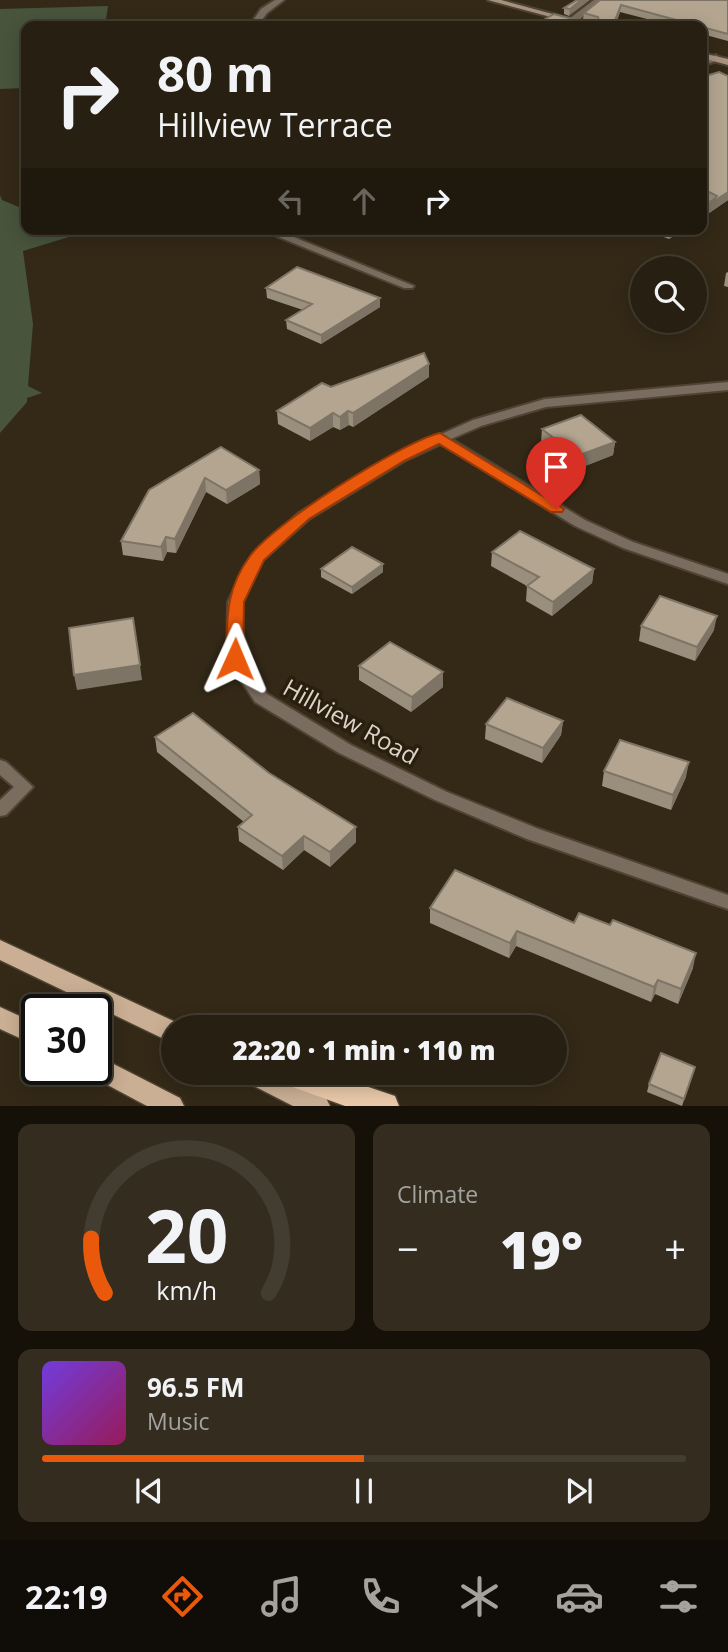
<!DOCTYPE html>
<html lang="en">
<head>
<meta charset="utf-8">
<style>
	:root { --surface:#271f11; --page:#332c1f; --text:#f1f3f6; --muted:#a4a29f; --line:#433d31; --accent:#ea580c }
	body { margin:0; font-family:"Open Sans",sans-serif; background:var(--page); color:var(--text); height:100vh; display:flex; flex-direction:column; font-size:26px; white-space:nowrap }
	* { box-sizing:border-box; margin:0 }
	p { font-size:23px; color:var(--muted) }
	.icon { flex:none; width:38px; height:38px; fill:none; stroke:currentColor; stroke-width:2; stroke-linecap:round; stroke-linejoin:round }
	.map { position:relative; height:1106px; overflow:hidden }
	.panel { display:flex; flex-direction:column; gap:18px; padding:18px; background:#151109; flex:1 }
	.panel>* { flex:none }
	.top-card { position:absolute; left:21px; top:21px; width:686px; height:214px; border-radius:14px; box-shadow:0 4px 18px #0003,0 0 0 2px var(--line); background:#271f11; color:var(--text); overflow:hidden }
	.tools { position:absolute; left:630px; top:256px; display:grid; gap:14px }
	.tools a { display:grid; place-items:center; width:77px; height:77px; border-radius:50%; background:var(--surface); box-shadow:0 4px 18px #0003,0 0 0 2px var(--line); font-size:35px }
	.speed { position:absolute; left:21px; top:994px; display:flex; gap:14px; font-size:35px; font-weight:700; text-align:center }
	.speed>* { display:grid; place-content:center; width:91px; height:91px; border-radius:50%; background:var(--surface); box-shadow:0 4px 18px #0003,0 0 0 2px var(--line); line-height:1 }
	.speed .limit { border:4px solid #111; border-radius:10px; background:#fff; color:#111 }
	.pin { position:absolute; display:grid; place-items:center; width:60px; height:60px; color:#fff; margin:-72px -30px; border-radius:50% 50% 50% 0; rotate:-45deg; box-shadow:0 0 7px #0007 }
	.pin .icon { rotate:45deg }
	.me { position:absolute; width:77px; margin:-38px; rotate:1deg; stroke-linejoin:round; filter:drop-shadow(0 0 5px #0008) }
	.turn { display:flex; align-items:center; gap:24px; height:147px; padding:0 21px; font-size:32px }
	.turn .icon { width:91px; height:91px; stroke-width:2.5 }
	.turn b { display:block; font-size:49px; line-height:60px }
	.lanes { display:flex; align-items:center; height:66px; padding:0 21px; background:#0003; justify-content:center; gap:35px; direction:ltr }
	.lanes .off { opacity:.35 }
	.big { font-size:52px; font-weight:800; line-height:1.1 }
	.panel .widget { flex:1; display:flex; flex-direction:column; justify-content:center; gap:10px; min-width:0; padding:0 24px; border-radius:14px; background:var(--page) }
	.panel .dial { align-items:center; gap:0 }
	.dial svg { height:182px; overflow:visible; fill:none; stroke:var(--line); stroke-width:7; stroke-linecap:round; text-anchor:middle }
	.dial text { fill:var(--text); stroke:none }
	.song { display:flex; align-items:center; gap:21px }
	.cover { width:84px; height:84px; border-radius:10px; background:linear-gradient(135deg,hsl(260 70% 55%),hsl(330 70% 35%)) }
	.played { height:7px; border-radius:4px; background:linear-gradient(90deg,var(--accent) 50%,var(--line) 50%) }
	.keys { display:flex; justify-content:space-around; direction:ltr }
	.heat { display:flex; justify-content:space-between; align-items:center; font-size:38px; direction:ltr }
	.panel .tiles { flex:1; display:grid; gap:18px; grid-template-columns:1fr 1fr }
	.widget:last-child { grid-column:span 2 }
	.trip { position:absolute; left:161px; top:1015px; width:406px; height:70px; border-radius:35px; background:var(--surface); box-shadow:0 4px 18px #0003,0 0 0 2px var(--line); font-weight:800; line-height:70px; text-align:center }
	.tabs { display:flex; height:112px; justify-content:space-around; align-items:center; background:#100c07; color:var(--muted) }
	.tabs .icon { width:49px; height:49px }
	.tabs .current { color:var(--accent) }
	.tabs b { font-size:32px; color:var(--text) }
	.map>svg:first-child { display:block }
	.green { fill:#48543c }
	.lines { fill:none; stroke-linecap:round; stroke-linejoin:round }
	.lane-casing { stroke:#4f4433; stroke-width:4 }
	.street-casing { stroke:#4f4433; stroke-width:4 }
	.secondary-casing { stroke:#4f4433; stroke-width:4 }
	.primary-casing { stroke:#4f4433; stroke-width:3 }
	.highway-casing { stroke:#4f4433; stroke-width:3 }
	.lane { fill:#7a6d60; fill-rule:evenodd }
	.street { fill:#7a6d60; fill-rule:evenodd }
	.secondary { fill:#a7927e; fill-rule:evenodd }
	.primary { fill:#caaf94; fill-rule:evenodd }
	.highway { fill:#e9c9a9; fill-rule:evenodd }
	.wall { fill:#9a8e7c }
	.shaded-wall { fill:#7d7465 }
	.building { fill:#b3a590; stroke:#7d7465; stroke-width:2 }
	.route { fill:#ea580c; stroke:#983908; stroke-width:2 }
	.labels { text-anchor:middle; dominant-baseline:central; stroke-width:7; stroke-linejoin:round; paint-order:stroke }
	.street-label { font-size:24px; fill:#dbd4c9; stroke:#2a1f0e }
</style>
</head>
<body>
<div class="map">
<svg width="728" height="1106" viewBox="0 0 728 1106">
	<rect width="100%" height="100%" fill="#342917"/>
	<g class="green">
		<path d="M108,6L105,26H26V88L0,89V9Z"/>
		<path d="M0,195L2,200L26,210V229H72L82,233L23,251L33,324L28,386L42,393L27,398V402L0,433Z"/>
	</g>
	<g class="lines">
		<g class="lane-casing">
			<path id="lane" d="M0,760L6,762L33,787L6,815L0,816V800L14,787L0,775Z"/>
		</g>
		<g class="street-casing">
			<g id="street">
				<path d="M275,0H284L267,13L261,21H255L254,19L261,9Z"/>
				<path d="M594,0H603L575,23H569V19Z"/>
				<path d="M716,55L720,58L719,60L702,66V60Z"/>
				<path d="M259,229H274L414,286L412,288H404Z"/>
				<path d="M728,382V390L546,407L481,426L451,439L585,520L633,542L728,574V584L623,548L575,526L441,444L404,461L309,519L263,560L242,602L243,659L267,694L351,745L447,792L539,829L728,895V909L527,839L435,800L339,753L255,702L227,659L228,602L252,555L299,513L394,455L473,420L545,399Z"/>
			</g>
		</g>
		<g class="secondary-casing">
			<g id="secondary">
				<path d="M488,0H501L597,26H584Z"/>
				<path d="M702,53L728,59V65L702,58Z"/>
			</g>
		</g>
		<g class="primary-casing">
			<g id="primary">
				<path d="M0,940L182,1025L183,1027H173V1042L164,1039L0,960Z"/>
				<path d="M0,1007L37,1024V1046L0,1029Z"/>
				<path d="M96,1055L180,1098L184,1106H147L87,1074L85,1069H96Z"/>
				<path d="M241,1073H276L326,1098L330,1106H293L244,1081Z"/>
			</g>
		</g>
		<g class="highway-casing">
			<path id="highway" d="M274,1073H327L395,1096L399,1106H345L279,1082Z"/>
		</g>
		<use href="#lane" class="lane"/>
		<use href="#street" class="street"/>
		<use href="#secondary" class="secondary"/>
		<use href="#primary" class="primary"/>
		<use href="#highway" class="highway"/>
	</g>
	<g class="wall">
		<path d="M577,0L569,16L564,14V8Z"/>
		<path d="M600,0H728V41L702,34V26H674L620,12L616,24L584,22L590,21L583,20L584,13Z"/>
		<path d="M728,76V200L702,218V199L706,200L702,199V77Z"/>
		<path d="M642,229H684L669,239Z"/>
		<path d="M728,272V287L724,286L726,273Z"/>
		<path d="M266,288L380,307L321,344L287,329L286,320L303,310L267,298Z"/>
		<path d="M429,377L353,427L349,425L340,430L333,427L310,441L278,424L277,411L331,387Z"/>
		<path d="M542,429L615,442L613,455L575,470L541,442Z"/>
		<path d="M221,447L259,470L260,484L227,504L206,492L176,553L167,552L163,561L123,555L121,541Z"/>
		<path d="M492,552L594,569L592,583L552,616L526,601L527,586L491,566Z"/>
		<path d="M383,564V572L352,594L321,577V569Z"/>
		<path d="M641,626L714,630L695,661L639,641Z"/>
		<path d="M359,666L443,687L411,712L359,680Z"/>
		<path d="M563,721L561,735L542,763L485,739L486,724Z"/>
		<path d="M155,737L356,842L330,867L304,850L283,870L239,841L238,827L244,822L157,752Z"/>
		<path d="M604,771L686,777L671,810L602,786Z"/>
		<path d="M430,908L574,923L693,968L678,1004L655,994L651,1002L516,946L509,958L430,923Z"/>
		<path d="M695,1067L682,1106L647,1092L649,1084Z"/>
	</g>
	<g class="shaded-wall">
		<path d="M581,0H590L569,16L570,9Z"/>
		<path d="M621,5L620,12L615,26L614,23Z"/>
		<path d="M728,192V200L702,218V209Z"/>
		<path d="M671,229H684L669,239Z"/>
		<path d="M380,298V307L321,344V335Z"/>
		<path d="M429,364V377L353,427V413Z"/>
		<path d="M348,411L349,425L340,430V417Z"/>
		<path d="M333,413V427L310,441V428Z"/>
		<path d="M615,442L613,455L575,470L577,456Z"/>
		<path d="M259,470L260,484L227,504L226,490Z"/>
		<path d="M205,478L206,492L176,553L175,539Z"/>
		<path d="M166,537L167,552L163,561L161,547Z"/>
		<path d="M383,564V572L352,594V587Z"/>
		<path d="M594,569L592,583L552,616L553,602Z"/>
		<path d="M717,616L714,630L695,661L697,647Z"/>
		<path d="M140,665L142,680L77,690L74,675Z"/>
		<path d="M443,672V687L411,712L412,697Z"/>
		<path d="M563,721L561,735L542,763L543,748Z"/>
		<path d="M689,762L686,777L671,810L673,795Z"/>
		<path d="M356,827V842L330,867V852Z"/>
		<path d="M304,836V850L283,870L282,856Z"/>
		<path d="M517,931L516,946L509,958L510,943Z"/>
		<path d="M696,953L693,968L678,1004L681,989Z"/>
		<path d="M658,980L655,994L651,1002L654,987Z"/>
	</g>
	<g class="building">
		<path d="M577,0H581L570,9L564,8Z"/>
		<path d="M600,0H728V34L621,5L614,23L620,26H533L554,14L584,22L599,21L598,17L584,13Z"/>
		<path d="M719,72L728,76V192L702,209V199L711,202L717,196L703,189L702,196V77Z"/>
		<path d="M297,267L380,298L321,335L286,320L312,304L266,288Z"/>
		<path d="M424,353L429,364L353,413L348,411L340,417L333,413L310,428L277,411L322,383L331,387Z"/>
		<path d="M581,415L615,442L577,456L542,429Z"/>
		<path d="M221,447L259,470L226,490L205,478L175,539L166,537L161,547L121,541L149,490Z"/>
		<path d="M520,531L594,569L553,602L527,586L539,577L492,552Z"/>
		<path d="M352,547L383,564L352,587L321,569Z"/>
		<path d="M660,596L717,616L697,647L641,626Z"/>
		<path d="M133,618L140,665L74,675L69,628Z"/>
		<path d="M390,642L443,672L412,697L359,666Z"/>
		<path d="M507,698L563,721L543,748L486,724Z"/>
		<path d="M193,713L269,773L356,827L330,852L304,836L282,856L238,827L252,815L155,737Z"/>
		<path d="M620,740L689,762L673,795L604,771Z"/>
		<path d="M455,870L574,923L579,913L610,925L613,920L696,953L681,989L658,980L654,987L517,931L510,943L430,908Z"/>
		<path d="M661,1053L695,1067L684,1099L649,1084Z"/>
	</g>
	<path class="route" d="M440,433L564,509L562,512H551L439,444L404,461L309,519L264,560L244,602L243,659L241,663H229L226,659C227,619 225,590 250,556C274,523 400,443 440,433Z"/>
	<g class="labels">
		<g class="street-label">
			<text transform="translate(351 721) rotate(29)">Hillview Road</text>
		</g>
	</g>
</svg>
<div class="tools">
<a><svg class="icon" aria-label="search" viewBox="0 0 24 24"><circle cx="10" cy="10" r="6"/><path d="M15 15l6 6"/></svg></a>
</div>
<div class="speed"><div class="limit">30</div></div>
<div class="pin" style="left:556px;top:509px;background:#d93025"><svg class="icon" aria-label="arrive" viewBox="0 0 24 24"><path d="M6 21V4h12l-3 4 3 4H6"/></svg></div>
<svg class="me" style="left:235px;top:659px" viewBox="-20 -20 40 40"><path d="M0-17L14 15 0 8-14 15z" fill="#ea580c" stroke="#fff" stroke-width="4"/></svg>
<div class="trip">22:20 · 1 min · 110 m</div>
<div class="top-card">
<div class="turn"><svg class="icon" aria-label="right" viewBox="0 0 24 24"><path d="M7 20v-9h11M14 6l5 5-5 5"/></svg><div><b>80 m</b>Hillview Terrace</div></div>
<div class="lanes"><svg class="icon off" aria-label="left" viewBox="0 0 24 24"><path d="M17 20v-9H6M10 6l-5 5 5 5"/></svg><svg class="icon off" aria-label="ahead" viewBox="0 0 24 24"><path d="M12 20V5M6 11l6-6 6 6"/></svg><svg class="icon" aria-label="right" viewBox="0 0 24 24"><path d="M7 20v-9h11M14 6l5 5-5 5"/></svg></div>
</div>
</div>
<section class="panel">
<div class="tiles">
<div class="widget dial"><svg viewBox="0 0 100 80">
<path d="M14 69A42 42 0 1 1 86 69"/>
<path d="M14 69A42 42 0 0 1 8 45" stroke="#ea580c"/>
<text x="50" y="56" font-size="32" font-weight="700">20</text>
<text x="50" y="72" font-size="11">km/h</text>
</svg></div>
<div class="widget"><p>Climate</p>
<div class="heat"><a>−</a><b class="big">19°</b><a>+</a></div>
</div>
<div class="widget">
<div class="song"><i class="cover"></i><div><b>96.5 FM</b><p>Music</p></div></div>
<div class="played"></div>
<div class="keys"><svg class="icon" aria-label="previous" viewBox="0 0 24 24"><path d="M18 5L8 12l10 7zM5 5v14"/></svg><svg class="icon" aria-label="pause" viewBox="0 0 24 24"><path d="M8 5v14M16 5v14"/></svg><svg class="icon" aria-label="next" viewBox="0 0 24 24"><path d="M6 5l10 7-10 7zM19 5v14"/></svg></div>
</div>
</div>
</section>
<nav class="tabs">
<b>22:19</b>
<svg class="icon current" aria-label="directions" viewBox="0 0 24 24"><path d="M12 3l9 9-9 9-9-9zM9 14v-3h6M13 9l2 2-2 2"/></svg>
<svg class="icon" aria-label="music" viewBox="0 0 24 24"><path d="M9 18V5l10-2v13"/><circle cx="6" cy="18" r="3"/><circle cx="16" cy="16" r="3"/></svg>
<svg class="icon" aria-label="phone" viewBox="0 0 24 24"><path d="M5 4h4l2 5-3 2q2 4 5 5l2-3 5 2v4C11 20 4 13 5 4z"/></svg>
<svg class="icon" aria-label="climate" viewBox="0 0 24 24"><path d="M12 3v18M4 7l16 10M4 17L20 7"/></svg>
<svg class="icon" aria-label="car" viewBox="0 0 24 24"><path d="M5 17H2v-5l4-1 3-4h7l3 4 3 1v5h-3M9 17h6M6 11h13"/><circle cx="7" cy="17" r="2"/><circle cx="17" cy="17" r="2"/></svg>
<svg class="icon" aria-label="filters" viewBox="0 0 24 24"><path d="M4 7h16M4 17h16"/><circle cx="9" cy="7" r="2"/><circle cx="15" cy="17" r="2"/></svg>
</nav>
</body>
</html>
